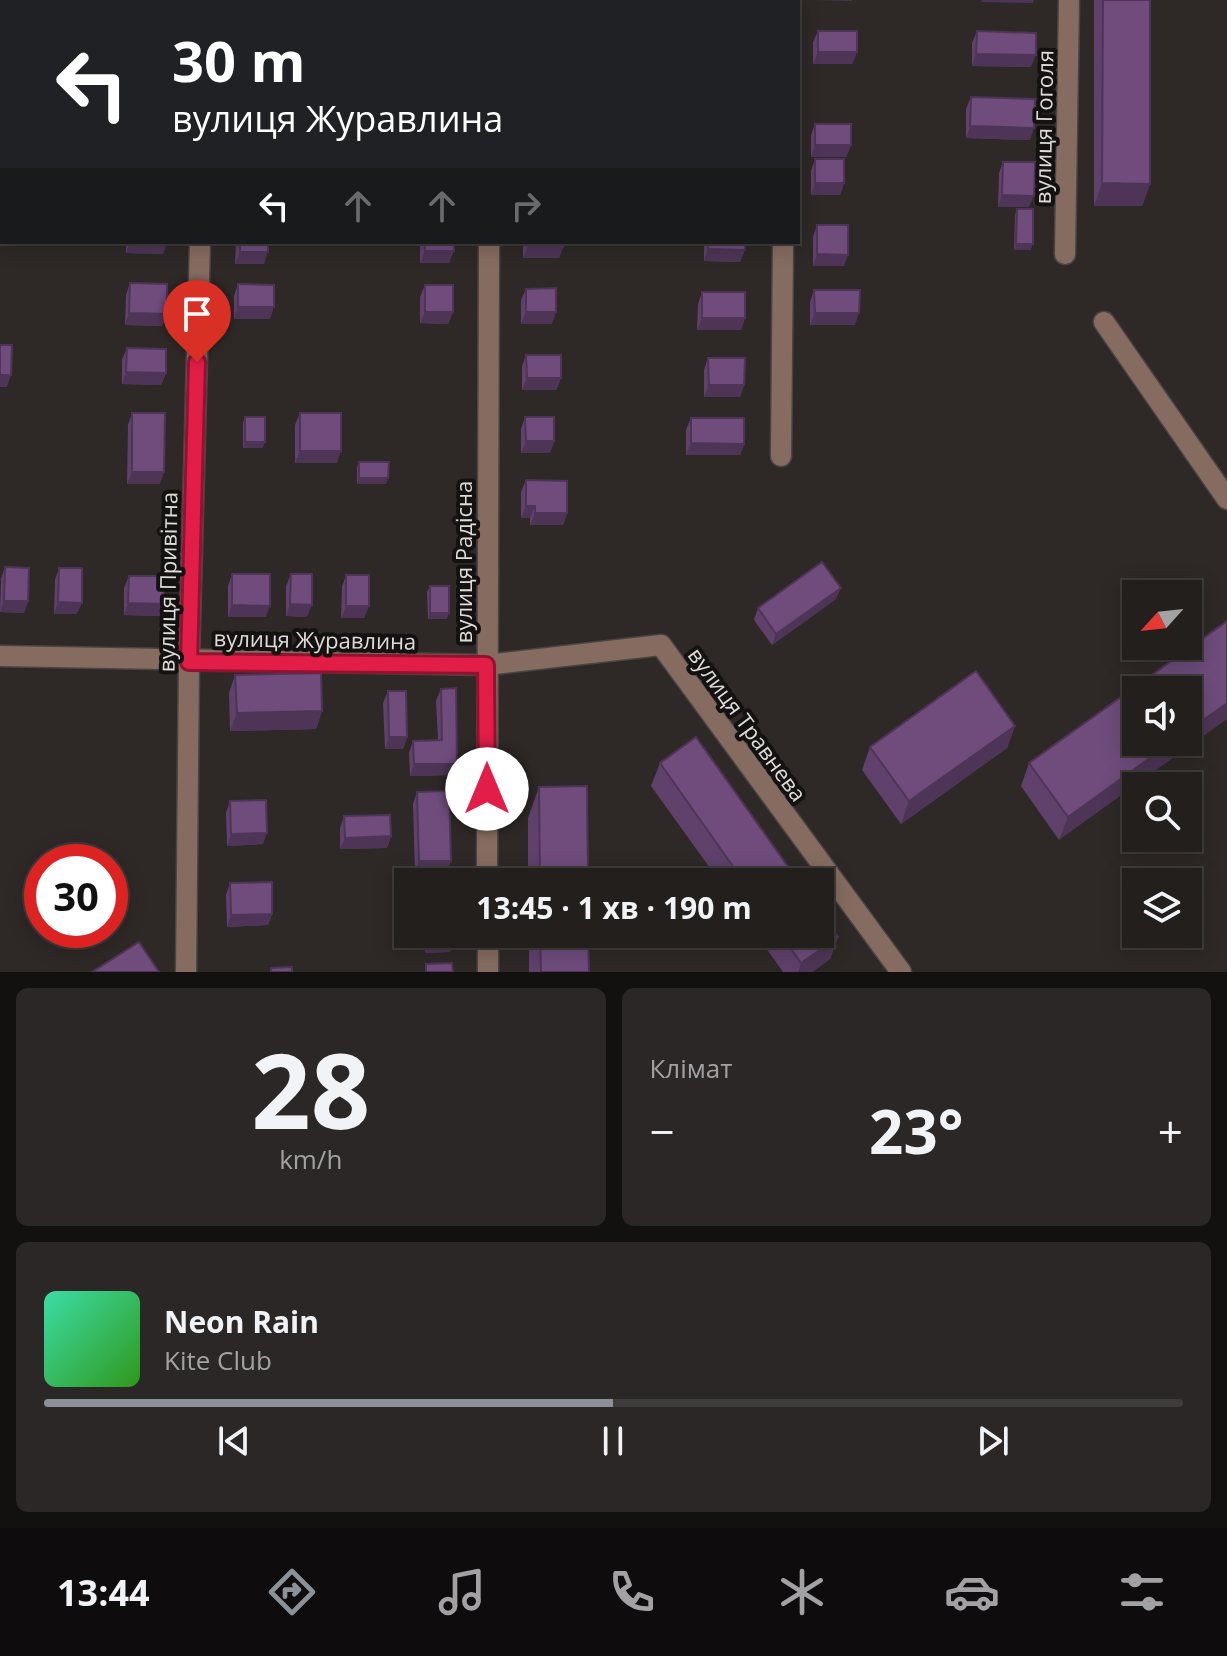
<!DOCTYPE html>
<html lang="uk">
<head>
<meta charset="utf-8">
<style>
	:root { --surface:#221f1d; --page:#2a2726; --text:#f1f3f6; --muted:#a2a2a4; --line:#3f3d3b; --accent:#8c9099 }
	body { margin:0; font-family:"Open Sans",sans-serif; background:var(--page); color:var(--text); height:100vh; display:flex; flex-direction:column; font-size:30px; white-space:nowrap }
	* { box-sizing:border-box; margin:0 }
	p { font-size:26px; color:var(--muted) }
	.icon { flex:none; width:44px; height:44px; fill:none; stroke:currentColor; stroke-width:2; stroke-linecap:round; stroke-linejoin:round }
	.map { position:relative; height:972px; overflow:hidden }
	.panel { display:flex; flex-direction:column; gap:16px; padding:16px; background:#131110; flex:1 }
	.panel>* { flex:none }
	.guide { position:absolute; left:0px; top:0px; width:800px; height:244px; box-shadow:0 4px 20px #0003,0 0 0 2px var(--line); background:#202124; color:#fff; overflow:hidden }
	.needle { width:52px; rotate:243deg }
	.buttons { position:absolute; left:1122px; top:580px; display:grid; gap:16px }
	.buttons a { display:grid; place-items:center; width:80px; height:80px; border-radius:0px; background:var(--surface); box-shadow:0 4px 20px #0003,0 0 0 2px var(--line); font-size:40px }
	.speed { position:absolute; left:24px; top:844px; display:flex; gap:16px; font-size:40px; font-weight:700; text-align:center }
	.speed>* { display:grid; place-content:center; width:104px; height:104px; border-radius:50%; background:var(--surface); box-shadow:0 4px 20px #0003,0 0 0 2px var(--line); line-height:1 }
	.speed .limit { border:12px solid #d22; background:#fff; color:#111 }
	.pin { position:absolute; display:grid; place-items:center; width:68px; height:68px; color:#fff; margin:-82px -34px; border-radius:50% 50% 50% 0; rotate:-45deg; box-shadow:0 0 8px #0007 }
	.pin .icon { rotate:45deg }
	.me { position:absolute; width:88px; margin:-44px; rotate:0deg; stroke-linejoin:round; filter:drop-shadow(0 0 6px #0008) }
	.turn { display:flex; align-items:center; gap:28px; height:168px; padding:0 40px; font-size:36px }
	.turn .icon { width:104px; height:104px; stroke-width:2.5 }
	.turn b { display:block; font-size:56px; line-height:68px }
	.lanes { display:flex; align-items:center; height:76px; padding:0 40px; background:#0003; justify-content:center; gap:40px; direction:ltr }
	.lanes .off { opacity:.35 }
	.big { font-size:60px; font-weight:700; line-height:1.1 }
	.panel .widget { flex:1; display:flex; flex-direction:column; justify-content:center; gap:12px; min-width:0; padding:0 28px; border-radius:12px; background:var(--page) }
	.panel .dial { align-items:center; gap:0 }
	.dial b { font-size:104px; line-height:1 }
	.song { display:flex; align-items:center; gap:24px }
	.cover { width:96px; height:96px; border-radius:12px; background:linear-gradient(135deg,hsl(160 70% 55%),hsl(110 70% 35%)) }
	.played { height:8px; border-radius:4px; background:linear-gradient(90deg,var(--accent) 50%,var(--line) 50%) }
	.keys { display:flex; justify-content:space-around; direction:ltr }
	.heat { display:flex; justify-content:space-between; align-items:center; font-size:44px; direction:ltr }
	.panel .tiles { flex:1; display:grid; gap:16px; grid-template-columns:1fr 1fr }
	.widget:last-child { grid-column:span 2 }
	.trip { position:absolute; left:394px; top:868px; width:440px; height:80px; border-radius:0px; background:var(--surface); box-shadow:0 4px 20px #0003,0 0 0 2px var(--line); font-weight:700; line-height:80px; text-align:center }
	.tabs { display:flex; height:128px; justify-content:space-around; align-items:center; background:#0e0c0c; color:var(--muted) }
	.tabs .icon { width:56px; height:56px }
	.tabs .on { color:var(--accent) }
	.tabs b { font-size:36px; color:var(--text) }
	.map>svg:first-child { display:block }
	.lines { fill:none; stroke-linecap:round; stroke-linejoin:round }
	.minor-casing { stroke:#4a4543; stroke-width:23 }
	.minor { stroke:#866c60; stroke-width:20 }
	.wall { fill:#5f416b }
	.shaded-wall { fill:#4e3557 }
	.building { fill:#6f4c7c; stroke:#4e3557; stroke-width:2 }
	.route-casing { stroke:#92132f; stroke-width:20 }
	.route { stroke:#e11d48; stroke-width:14 }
	.labels { text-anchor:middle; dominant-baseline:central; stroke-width:8; stroke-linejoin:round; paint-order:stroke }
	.street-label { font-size:22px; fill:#dedbd9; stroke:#141211 }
</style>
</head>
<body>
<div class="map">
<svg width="1227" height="972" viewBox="0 0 1227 972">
	<rect width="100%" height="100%" fill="#2e2927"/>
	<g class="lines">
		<g class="minor-casing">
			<g id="minor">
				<path d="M205,2V0"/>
				<path d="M490,2V0"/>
				<path d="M787,2V0"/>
				<path d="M1065,254L1069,0"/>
				<path d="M1104,322L1227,499"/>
				<path d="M781,456L783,242"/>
				<path d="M0,656L486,665L661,645L901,972"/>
				<path d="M487,882L489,242"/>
				<path d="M488,934V972"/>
				<path d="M186,972L189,662L200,242"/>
			</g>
		</g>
		<use href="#minor" class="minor"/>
	</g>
	<g class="wall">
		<path d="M1094,0H1150V184L1142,206H1094Z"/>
		<path d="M818,31L857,52L852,64H813V42Z"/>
		<path d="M977,31L1031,67L972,66V43Z"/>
		<path d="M971,97L1030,140L966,138V109Z"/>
		<path d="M815,124L851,145L846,157H811V135Z"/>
		<path d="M815,159L844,183L840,195H811V171Z"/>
		<path d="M1003,162L1029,207H998L999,173Z"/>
		<path d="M1017,209L1033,244L1030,250H1014L1015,215Z"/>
		<path d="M817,225L844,266H813V237Z"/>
		<path d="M126,242H167L163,254L126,253Z"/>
		<path d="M236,242H268L264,264H235Z"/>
		<path d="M420,242H454L449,263H420Z"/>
		<path d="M523,242H563V247L559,258H523Z"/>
		<path d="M704,242H745L740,262L704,261Z"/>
		<path d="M130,283L167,314L162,326L125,325L126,295Z"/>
		<path d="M238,284L270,319H234V296Z"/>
		<path d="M425,285L453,312L448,324L420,323V297Z"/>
		<path d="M526,289L552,324H521V300Z"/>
		<path d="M814,290L855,325H810V302Z"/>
		<path d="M702,292L745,318L741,330H697L698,304Z"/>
		<path d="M127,348L166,373L161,385L122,384V360Z"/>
		<path d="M526,355L561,378L556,390H522V366Z"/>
		<path d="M708,358L744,385L740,397H704V370Z"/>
		<path d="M132,413L160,484H127L128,425Z"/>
		<path d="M300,413L337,463H295V425Z"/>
		<path d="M245,417L265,442L262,448H243V423Z"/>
		<path d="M525,417L554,441L550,453H521V429Z"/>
		<path d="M691,418L744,444L740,455H686V430Z"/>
		<path d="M359,462L386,484H357V468Z"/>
		<path d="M526,480L567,513L563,525H530V518H521V492Z"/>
		<path d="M5,567L28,601L24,613L0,612L1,579Z"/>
		<path d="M59,568L77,614H54L55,580Z"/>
		<path d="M232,574L266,617H228V586Z"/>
		<path d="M291,574L307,617L286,616V586Z"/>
		<path d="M346,575L369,606L364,618H341L342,587Z"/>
		<path d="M129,576L164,604L159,616L124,615V588Z"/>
		<path d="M430,586L447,619H428L427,592Z"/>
		<path d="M836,599L772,645L754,620L758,608Z"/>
		<path d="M1227,621L1059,840L1021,786L1029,763Z"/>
		<path d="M235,675L322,711L316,729L230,731L229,693Z"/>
		<path d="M441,689L452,775L410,776L409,753L413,741L438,740L436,701Z"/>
		<path d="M388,691L407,737L403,749H385L383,703Z"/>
		<path d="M1015,726L1007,748L901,824L862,770L870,747Z"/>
		<path d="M660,763L799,882H720L651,786Z"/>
		<path d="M539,787L588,882H528V818Z"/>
		<path d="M417,792L451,861L446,873H415L413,804Z"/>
		<path d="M230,801L263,844L227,846L226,813Z"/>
		<path d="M344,816L391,836L387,848L340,849V828Z"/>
		<path d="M230,883L272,914L268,925L227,927L226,895Z"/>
		<path d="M424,934H454V940L450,952L425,953Z"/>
		<path d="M529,934H588L589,972H529Z"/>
		<path d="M756,934H820L838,937L830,959L812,972H783Z"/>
	</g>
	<g class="shaded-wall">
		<path d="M815,0H852V1Z"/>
		<path d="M982,0H1034L1033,3L981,2Z"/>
		<path d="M818,52H857L852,64H813Z"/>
		<path d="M976,54L1036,55L1031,67L972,66Z"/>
		<path d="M970,126L1034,128L1030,140L966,138Z"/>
		<path d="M815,145H851L846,157H811Z"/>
		<path d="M815,183H844L840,195H811Z"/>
		<path d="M1102,183L1150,184L1142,206H1094Z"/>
		<path d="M1002,195L1034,196L1029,207H998Z"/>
		<path d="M130,242H167L163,254L126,253Z"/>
		<path d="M1016,244H1033L1030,250H1014Z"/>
		<path d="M528,246L563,247L559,258H523Z"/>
		<path d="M708,249L745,250L740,262L704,261Z"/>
		<path d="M425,251H454L449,263H420Z"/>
		<path d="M240,252H268L264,264H235Z"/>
		<path d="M817,254L848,255L844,266H813Z"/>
		<path d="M238,307H274L270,319H234Z"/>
		<path d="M425,312H453L448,324L420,323Z"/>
		<path d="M526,312H556L552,324H521Z"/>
		<path d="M129,313L167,314L162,326L125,325Z"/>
		<path d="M815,313H859L855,325H810Z"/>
		<path d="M702,318H745L741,330H697Z"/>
		<path d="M126,372L166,373L161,385L122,384Z"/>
		<path d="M0,375H11L7,387H0Z"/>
		<path d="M527,378H561L556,390H522Z"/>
		<path d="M709,385H744L740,397H704Z"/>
		<path d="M526,441H554L550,453H521Z"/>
		<path d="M245,442H265L262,448H243Z"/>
		<path d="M691,443L744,444L740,455H686Z"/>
		<path d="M300,451H341L337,463H295Z"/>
		<path d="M132,472H164L160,484H127Z"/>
		<path d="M359,478H388L386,484H357Z"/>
		<path d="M526,506H535L530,518H521Z"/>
		<path d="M535,513H567L563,525H530Z"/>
		<path d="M841,588L836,599L772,645L776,634Z"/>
		<path d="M4,601H28L24,613L0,612Z"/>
		<path d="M58,602L82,603L77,614H54Z"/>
		<path d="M128,603L164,604L159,616L124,615Z"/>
		<path d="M290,604L312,605L307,617L286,616Z"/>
		<path d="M232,605L270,606L266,617H228Z"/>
		<path d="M346,606H369L364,618H341Z"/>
		<path d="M430,613H449L447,619H428Z"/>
		<path d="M1227,703V719L1059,840L1068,817L1172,742H1188V731Z"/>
		<path d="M322,711L316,729L230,731L237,713Z"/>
		<path d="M1015,726L1007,748L901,824L909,801Z"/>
		<path d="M389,737H407L403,749H385Z"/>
		<path d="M414,764H457L452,775L410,776Z"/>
		<path d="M267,833L263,844L227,846L231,834Z"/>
		<path d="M391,836L387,848L340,849L345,838Z"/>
		<path d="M419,861H451L446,873H415Z"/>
		<path d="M272,914L268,925L227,927L231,915Z"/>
		<path d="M838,937L830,959L812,972H798L801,963Z"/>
		<path d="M454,940L450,952L425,953L429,941Z"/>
	</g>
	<g class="building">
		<rect x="710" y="0" width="40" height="2"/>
		<path d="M1103,0H1150V184L1102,183Z"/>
		<rect x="0" y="23" width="2" height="24"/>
		<rect x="818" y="31" width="39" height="21"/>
		<path d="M977,31L1036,33V55L976,54Z"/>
		<path d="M971,97L1035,99L1034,128L970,126Z"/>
		<rect x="815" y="124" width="36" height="21"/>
		<rect x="815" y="159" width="29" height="24"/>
		<path d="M1003,162H1035L1034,196L1002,195Z"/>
		<path d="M1017,209H1033V244H1016Z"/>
		<path d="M817,225H848V255L817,254Z"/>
		<rect x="240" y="242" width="28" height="10"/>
		<rect x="425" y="242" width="29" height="9"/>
		<path d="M528,242H563V247L528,246Z"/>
		<path d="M708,242H745V250L708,249Z"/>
		<path d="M130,283L167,284V314L129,313Z"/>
		<path d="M238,284L274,285V307H238Z"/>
		<rect x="425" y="285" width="28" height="27"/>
		<path d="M556,288V312H526V289Z"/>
		<path d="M814,290H860L859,313H815Z"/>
		<rect x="702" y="292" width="43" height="26"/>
		<path d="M0,345H12L11,375H0Z"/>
		<path d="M127,348L166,349V373L126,372Z"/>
		<path d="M526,355H561V378H527Z"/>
		<path d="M708,358H745L744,385H709Z"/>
		<path d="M132,413H165L164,472H132Z"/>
		<rect x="300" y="413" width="41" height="38"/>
		<rect x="245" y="417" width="20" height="25"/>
		<path d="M525,417H554V441H526Z"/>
		<path d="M691,418H744V444L691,443Z"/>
		<path d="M359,462H389L388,478H359Z"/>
		<path d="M526,480L567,481V513H535V506H526Z"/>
		<path d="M822,562L841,588L776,634L758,608Z"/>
		<path d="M5,567L29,568L28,601H4Z"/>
		<path d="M59,568H82V603L58,602Z"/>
		<path d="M232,574H270V606L232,605Z"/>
		<path d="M291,574H312V605L290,604Z"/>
		<rect x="346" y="575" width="23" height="31"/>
		<path d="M129,576H164V604L128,603Z"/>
		<rect x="430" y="586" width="19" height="27"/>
		<path d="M1227,621V703L1188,731V690H1136V742H1172L1068,817L1029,763Z"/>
		<path d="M976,671L1015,726L909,801L870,747Z"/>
		<path d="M321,673L322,711L237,713L235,675Z"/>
		<path d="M456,688L457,764H414L413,741L442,740L441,689Z"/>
		<path d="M388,691H406L407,737H389Z"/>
		<path d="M696,737L799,882H744L660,763Z"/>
		<path d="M587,786L588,882H540L539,787Z"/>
		<path d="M449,791L451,861H419L417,792Z"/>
		<path d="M266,800L267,833L231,834L230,801Z"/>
		<path d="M390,815L391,836L345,838L344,816Z"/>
		<path d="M272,882V914L231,915L230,883Z"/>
		<path d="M820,912L838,937L801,963L781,934H820Z"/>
		<path d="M429,934H454V940L429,941Z"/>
		<path d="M540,934H588L589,972H541Z"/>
		<path d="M139,942L159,972H92Z"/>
		<path d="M452,963L453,972H426V964Z"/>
		<path d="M292,967V972H271V968Z"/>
	</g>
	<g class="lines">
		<g class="route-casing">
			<path id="route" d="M197,362L189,662L486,665L487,789"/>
		</g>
		<use href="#route" class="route"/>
	</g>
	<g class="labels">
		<g class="street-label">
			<text transform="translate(1043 127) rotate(-89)">вулиця Гоголя</text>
			<text transform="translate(463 562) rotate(-90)">вулиця Радісна</text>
			<text transform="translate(167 582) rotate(-89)">вулиця Привітна</text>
			<text transform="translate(315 639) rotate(1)">вулиця Журавлина</text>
			<text transform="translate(748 724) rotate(54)">вулиця Травнева</text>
		</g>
	</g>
</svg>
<div class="buttons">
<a><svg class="needle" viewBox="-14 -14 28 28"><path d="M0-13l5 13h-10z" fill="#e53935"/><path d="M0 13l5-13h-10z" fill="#a2a2a4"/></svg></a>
<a><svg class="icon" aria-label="sound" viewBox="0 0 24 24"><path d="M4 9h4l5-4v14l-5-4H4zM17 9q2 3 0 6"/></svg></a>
<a><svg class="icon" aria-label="search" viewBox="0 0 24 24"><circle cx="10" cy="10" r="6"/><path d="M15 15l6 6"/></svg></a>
<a><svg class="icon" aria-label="layers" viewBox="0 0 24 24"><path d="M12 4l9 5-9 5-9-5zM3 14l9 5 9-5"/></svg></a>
</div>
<div class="speed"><div class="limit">30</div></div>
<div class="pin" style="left:197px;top:362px;background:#d93025"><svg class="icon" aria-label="arrive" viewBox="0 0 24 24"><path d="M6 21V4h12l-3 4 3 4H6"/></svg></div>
<svg class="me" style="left:487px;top:789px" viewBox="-20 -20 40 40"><circle r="19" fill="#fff"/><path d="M0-13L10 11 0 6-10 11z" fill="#e11d48"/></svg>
<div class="trip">13:45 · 1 хв · 190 m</div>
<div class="guide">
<div class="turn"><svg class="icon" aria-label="left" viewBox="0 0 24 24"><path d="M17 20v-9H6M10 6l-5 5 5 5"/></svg><div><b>30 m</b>вулиця Журавлина</div></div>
<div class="lanes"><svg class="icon" aria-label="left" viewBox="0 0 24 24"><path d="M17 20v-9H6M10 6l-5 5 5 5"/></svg><svg class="icon off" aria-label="ahead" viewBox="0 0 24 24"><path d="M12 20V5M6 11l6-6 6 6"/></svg><svg class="icon off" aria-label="ahead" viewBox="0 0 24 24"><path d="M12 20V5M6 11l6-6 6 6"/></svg><svg class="icon off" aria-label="right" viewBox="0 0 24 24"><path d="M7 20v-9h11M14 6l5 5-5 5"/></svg></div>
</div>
</div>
<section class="panel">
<div class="tiles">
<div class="widget dial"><b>28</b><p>km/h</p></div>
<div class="widget"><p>Клімат</p>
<div class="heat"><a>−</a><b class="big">23°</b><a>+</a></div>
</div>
<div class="widget">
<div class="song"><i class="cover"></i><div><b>Neon Rain</b><p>Kite Club</p></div></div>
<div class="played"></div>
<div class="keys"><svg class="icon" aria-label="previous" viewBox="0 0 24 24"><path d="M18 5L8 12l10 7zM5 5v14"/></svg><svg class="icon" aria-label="pause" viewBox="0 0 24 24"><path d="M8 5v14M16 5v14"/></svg><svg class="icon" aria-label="next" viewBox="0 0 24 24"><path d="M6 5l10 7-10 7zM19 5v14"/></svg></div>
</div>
</div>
</section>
<nav class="tabs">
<b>13:44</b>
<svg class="icon on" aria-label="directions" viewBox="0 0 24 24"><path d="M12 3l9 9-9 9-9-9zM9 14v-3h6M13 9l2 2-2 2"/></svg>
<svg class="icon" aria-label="music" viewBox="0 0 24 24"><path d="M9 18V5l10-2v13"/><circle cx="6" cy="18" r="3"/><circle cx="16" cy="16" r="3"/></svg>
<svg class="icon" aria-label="phone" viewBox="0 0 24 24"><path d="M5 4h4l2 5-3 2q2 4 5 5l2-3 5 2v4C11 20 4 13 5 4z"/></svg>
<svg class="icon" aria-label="climate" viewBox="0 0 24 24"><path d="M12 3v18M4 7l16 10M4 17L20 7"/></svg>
<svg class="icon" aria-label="car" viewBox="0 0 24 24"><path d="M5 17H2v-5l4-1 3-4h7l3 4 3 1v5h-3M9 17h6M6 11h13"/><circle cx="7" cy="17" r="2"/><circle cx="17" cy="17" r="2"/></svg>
<svg class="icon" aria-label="filters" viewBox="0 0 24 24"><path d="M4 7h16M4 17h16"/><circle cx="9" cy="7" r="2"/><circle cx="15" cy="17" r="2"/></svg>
</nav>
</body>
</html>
